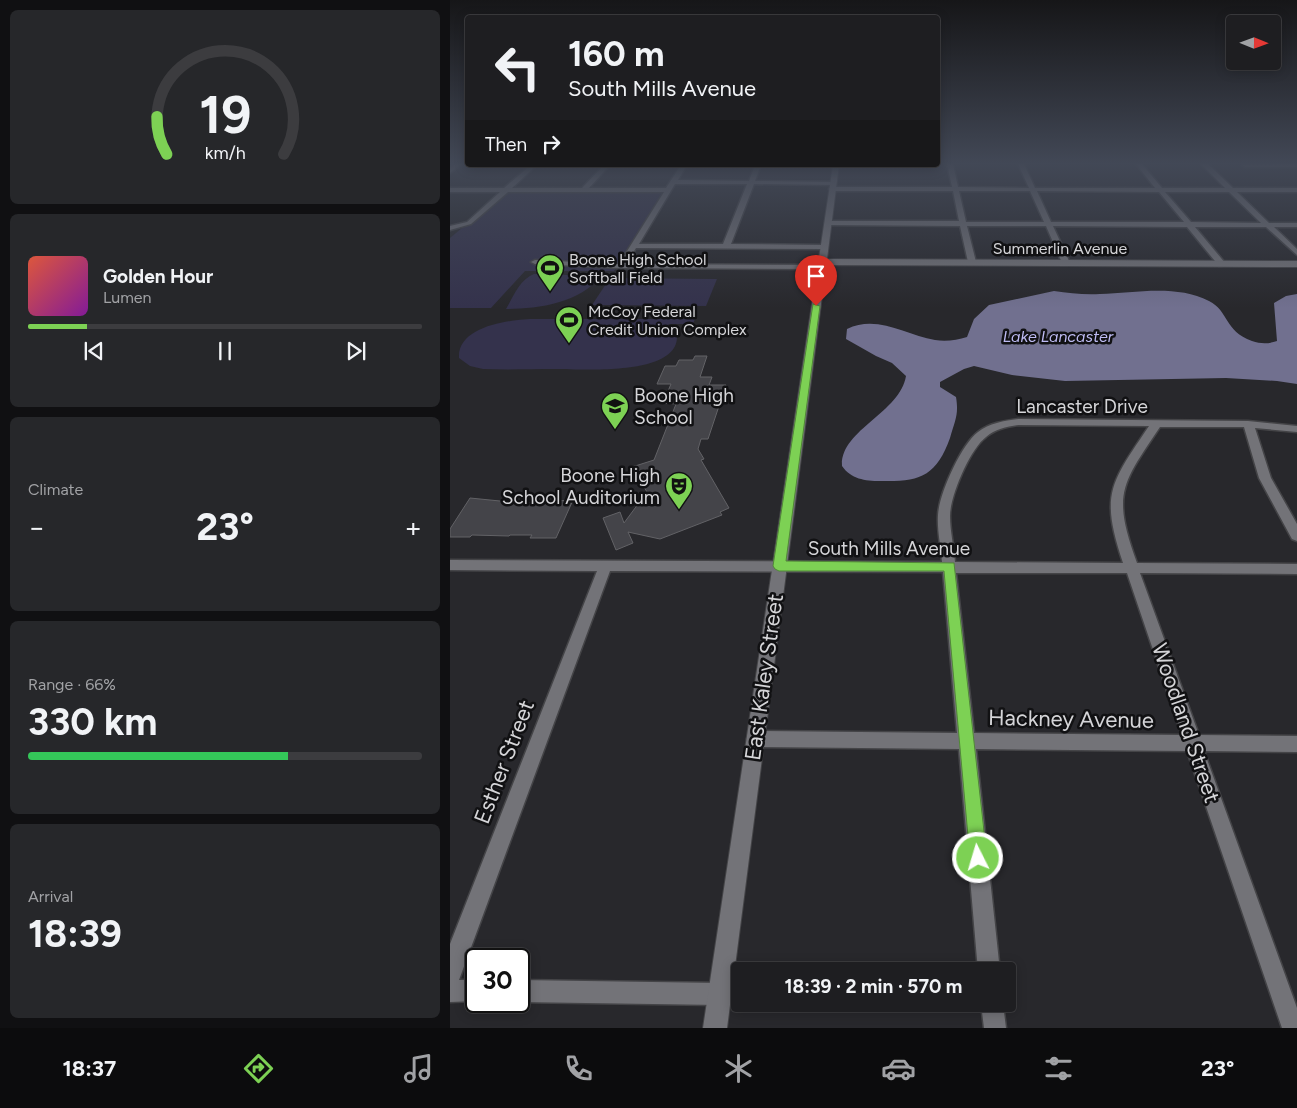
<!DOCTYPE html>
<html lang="en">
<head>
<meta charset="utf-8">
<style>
	:root { --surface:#1e1e21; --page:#26272a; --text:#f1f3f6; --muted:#a1a2a5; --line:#3c3c3f; --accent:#7dd154 }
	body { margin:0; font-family:Figtree,sans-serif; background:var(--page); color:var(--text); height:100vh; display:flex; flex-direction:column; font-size:19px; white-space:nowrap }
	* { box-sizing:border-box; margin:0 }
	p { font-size:16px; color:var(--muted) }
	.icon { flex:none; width:28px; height:28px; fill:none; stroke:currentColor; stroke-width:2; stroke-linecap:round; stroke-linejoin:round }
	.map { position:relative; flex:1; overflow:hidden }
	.sheet { display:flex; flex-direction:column; gap:10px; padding:10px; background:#101012; width:450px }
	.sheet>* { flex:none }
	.top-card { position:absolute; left:15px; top:15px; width:475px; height:152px; border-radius:5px; box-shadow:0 2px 12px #0003,0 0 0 1px var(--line); background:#1e1e21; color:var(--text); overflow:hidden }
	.needle { width:32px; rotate:91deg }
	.fabs { position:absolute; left:776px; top:15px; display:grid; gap:10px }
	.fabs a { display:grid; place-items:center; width:55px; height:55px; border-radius:5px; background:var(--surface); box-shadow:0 2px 12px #0003,0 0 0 1px var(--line); font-size:25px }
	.speed { position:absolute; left:15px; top:948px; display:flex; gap:10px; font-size:25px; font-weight:700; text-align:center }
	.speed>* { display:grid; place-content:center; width:65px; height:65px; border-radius:50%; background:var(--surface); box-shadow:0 2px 12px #0003,0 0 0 1px var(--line); line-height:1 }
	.speed .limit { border:2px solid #111; border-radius:8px; background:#fff; color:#111 }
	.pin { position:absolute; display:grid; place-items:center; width:42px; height:42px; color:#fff; margin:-51px -21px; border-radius:50% 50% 50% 0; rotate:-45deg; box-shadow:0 0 5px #0007 }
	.pin .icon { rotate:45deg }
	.me { position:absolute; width:55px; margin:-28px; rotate:355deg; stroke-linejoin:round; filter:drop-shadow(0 0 4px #0008) }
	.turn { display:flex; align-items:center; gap:18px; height:105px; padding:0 20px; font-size:22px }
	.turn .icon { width:65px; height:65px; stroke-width:2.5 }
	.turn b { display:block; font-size:35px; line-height:42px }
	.then { display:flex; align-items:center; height:48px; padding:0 20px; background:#0003; gap:10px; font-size:19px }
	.big { font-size:38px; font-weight:700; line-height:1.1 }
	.sheet .widget { flex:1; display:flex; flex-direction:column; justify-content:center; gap:8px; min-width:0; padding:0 18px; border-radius:8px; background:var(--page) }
	.sheet .dial { align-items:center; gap:0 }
	.dial svg { height:130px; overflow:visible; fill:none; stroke:var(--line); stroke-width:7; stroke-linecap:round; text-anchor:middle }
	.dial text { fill:var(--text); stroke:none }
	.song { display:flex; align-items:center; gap:15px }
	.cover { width:60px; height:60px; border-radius:8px; background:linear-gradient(135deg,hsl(10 70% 55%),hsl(290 70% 35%)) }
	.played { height:5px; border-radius:2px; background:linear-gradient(90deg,var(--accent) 15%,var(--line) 15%) }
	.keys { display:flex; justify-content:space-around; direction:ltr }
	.heat { display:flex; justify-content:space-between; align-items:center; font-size:28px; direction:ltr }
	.charge { height:8px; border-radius:4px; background:linear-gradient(90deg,#34c759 66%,var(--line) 0) }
	.trip { position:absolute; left:281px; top:962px; width:285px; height:50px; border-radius:5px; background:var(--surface); box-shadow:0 2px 12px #0003,0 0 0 1px var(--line); font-weight:700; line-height:50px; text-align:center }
	.dock { display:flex; height:80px; justify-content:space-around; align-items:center; background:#0c0c0d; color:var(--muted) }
	.dock .icon { width:35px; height:35px }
	.dock .on { color:var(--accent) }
	.dock b { font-size:22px; color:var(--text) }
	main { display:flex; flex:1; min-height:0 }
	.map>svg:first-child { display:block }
	.green { fill:#34324c }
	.water { fill:#71708f }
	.building { fill:#444449; stroke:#626266 }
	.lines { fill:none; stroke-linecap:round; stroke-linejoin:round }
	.minor-casing { stroke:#444447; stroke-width:3 }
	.tertiary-casing { stroke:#444447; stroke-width:2 }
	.minor { fill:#737378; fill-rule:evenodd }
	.tertiary { fill:#737378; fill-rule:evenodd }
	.route { fill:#7dd154; stroke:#518837 }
	.labels { text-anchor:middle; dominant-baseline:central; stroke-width:5; stroke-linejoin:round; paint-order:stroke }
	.far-street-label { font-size:16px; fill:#d5d5d8; stroke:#111113 }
	.far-poi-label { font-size:16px; fill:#d5d5d8; stroke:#111113; text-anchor:start }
	.far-water-label { font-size:16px; font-style:italic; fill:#bebbf3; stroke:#111113 }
	.poi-label { font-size:19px; fill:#d5d5d8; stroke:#111113; text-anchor:start }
	.street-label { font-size:19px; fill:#d5d5d8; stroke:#111113 }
	.near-street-label { font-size:22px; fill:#d5d5d8; stroke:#111113 }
</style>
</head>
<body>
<main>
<section class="sheet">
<div class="widget dial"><svg viewBox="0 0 100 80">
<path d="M14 69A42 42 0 1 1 86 69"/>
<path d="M14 69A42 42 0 0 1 8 46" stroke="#7dd154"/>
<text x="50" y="56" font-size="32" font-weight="700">19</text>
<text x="50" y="72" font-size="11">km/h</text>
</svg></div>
<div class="widget">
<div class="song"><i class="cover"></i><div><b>Golden Hour</b><p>Lumen</p></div></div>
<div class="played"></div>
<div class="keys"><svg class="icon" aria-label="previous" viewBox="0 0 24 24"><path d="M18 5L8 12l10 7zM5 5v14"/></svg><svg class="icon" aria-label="pause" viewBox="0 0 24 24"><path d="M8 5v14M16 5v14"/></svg><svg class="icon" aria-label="next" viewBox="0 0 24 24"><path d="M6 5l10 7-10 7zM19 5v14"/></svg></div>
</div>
<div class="widget"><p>Climate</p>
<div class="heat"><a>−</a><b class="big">23°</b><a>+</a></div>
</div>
<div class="widget"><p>Range · 66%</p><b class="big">330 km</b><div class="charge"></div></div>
<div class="widget"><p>Arrival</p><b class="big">18:39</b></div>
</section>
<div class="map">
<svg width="847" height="1028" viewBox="0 0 847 1028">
	<rect width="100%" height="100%" fill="#28282c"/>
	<g class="green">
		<path d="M212,191L214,192L164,271H75L41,308H0V238L12,228L23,223L57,192Z"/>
		<path d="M84,274L151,276C130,303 88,309 56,309C63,297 70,279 84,274Z"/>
		<path d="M160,278L267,279L256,306L142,305Z"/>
		<path d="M86,319H245L243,324H218L227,335C230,377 131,369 106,369C81,369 57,370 33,369L20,366L9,358C7,325 64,319 86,319Z"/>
	</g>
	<path class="water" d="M604,291C619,293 634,295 650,294C685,293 726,284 759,301C779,311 774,331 802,341C811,344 818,344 827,341L824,303L836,296L847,294V384L827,381L776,378L615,381L562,375L524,366L514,369L490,382V387L506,397C509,415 505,420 500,438C486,477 469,482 430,481C415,481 401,479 392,466C390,430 450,413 456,376L442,363L426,356L396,339L397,329C427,314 456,335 485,340C496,342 507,340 517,337L524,319L539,305Z"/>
	<g class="building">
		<path d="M245,356H257L250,377H262L259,385H276L258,439H251L248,449L254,459L251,460L279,508L270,512L272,515L210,539L178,532L183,543L166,550L153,518L170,512L174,523L197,492L182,467L204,460L226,404L213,403L221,384H207L215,366H226L229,360H243Z"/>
		<path d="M20,498L70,503L123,500L106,538H80L82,535H60L59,536L22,535L20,537H0V529Z"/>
	</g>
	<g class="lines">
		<g class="minor-casing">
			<g id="minor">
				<path d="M5,164H12L0,173V168Z"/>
				<path d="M497,164H503L508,187L579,188L568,164H574L585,188H705L686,164H692L712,188H775L751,164H758L783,188H847V192H787L819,223H847V227H824L847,249V255L816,227H745L776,264L772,266H769L737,227L603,226L620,263L616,265L612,263L596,226H517L526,262L522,264L518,262L510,226L378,225L375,223L378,221H509L503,191H382L379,189L382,187H502ZM509,191H580L594,222H516ZM587,191L709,192L734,222H601ZM715,192H779L811,223L741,222Z"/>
				<path d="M847,164V167H795L792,165Z"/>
				<path d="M81,165H87L62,188H132L154,165H160L139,188H216L231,165H237L228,180L299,181L305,165H311L305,181L385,182L383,185L304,184L281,244L374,245H377V249L186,248L176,264L372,265L376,267L372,269L171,268L85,264L81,262L85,260L169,264L214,192H58L21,224L0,230V226L17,222L50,192H0V188H54ZM225,184H297L273,244H189Z"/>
				<path d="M568,419L798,421L847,426V432L805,428L821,478L847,524V541L842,539L809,478L794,427H710C671,485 662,494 687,563L847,564V574L690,573L749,735L847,736V752L754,751L847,1008V1028H832L737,751L526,749L550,971H528L509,749L305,747L299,745L297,739L299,733L305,731L507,733L493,572L160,571L9,980H26L27,1001L0,1002V944L147,571L0,570V560L492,562C491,547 487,531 488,515C489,494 511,445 528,432C539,423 554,421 568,419ZM568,425L699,426C660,484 650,494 673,563L505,562C504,547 500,531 500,516C500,496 520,449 536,437C545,429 556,427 568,425ZM506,573H677L732,735L524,733Z"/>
				<path d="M69,980L269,983L277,986L280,994L277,1002L269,1005L69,1002Z"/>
				<path d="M531,1004H553L556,1028H534Z"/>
			</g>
		</g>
		<g class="tertiary-casing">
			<path id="tertiary" d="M383,165H389L377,259L847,261V267L376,265L277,1028H253Z"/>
		</g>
		<use href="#minor" class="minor"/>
		<use href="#tertiary" class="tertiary"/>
	</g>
	<linearGradient id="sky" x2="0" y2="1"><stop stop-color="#161618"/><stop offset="0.53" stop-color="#424856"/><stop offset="1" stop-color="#424856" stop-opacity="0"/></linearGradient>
	<rect width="847" height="308" fill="url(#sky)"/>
	<path class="route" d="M363,304L370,306L336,561L504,563L537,858L535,865L528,867L522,865L520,858L494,571H329L325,569L323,566Z"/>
	<defs>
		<g id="stadium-pin" transform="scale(1.4375)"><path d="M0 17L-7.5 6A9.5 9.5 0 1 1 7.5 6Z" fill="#7dd154" stroke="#111113"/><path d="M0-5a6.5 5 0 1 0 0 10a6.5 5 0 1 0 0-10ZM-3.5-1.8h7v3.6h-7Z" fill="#111"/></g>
		<g id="school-pin" transform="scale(1.4375)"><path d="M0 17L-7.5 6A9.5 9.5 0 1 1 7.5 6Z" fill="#7dd154" stroke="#111113"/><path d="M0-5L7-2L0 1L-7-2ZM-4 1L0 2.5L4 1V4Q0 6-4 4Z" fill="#111"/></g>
		<g id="theatre-pin" transform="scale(1.4375)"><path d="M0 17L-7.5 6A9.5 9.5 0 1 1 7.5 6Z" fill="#7dd154" stroke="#111113"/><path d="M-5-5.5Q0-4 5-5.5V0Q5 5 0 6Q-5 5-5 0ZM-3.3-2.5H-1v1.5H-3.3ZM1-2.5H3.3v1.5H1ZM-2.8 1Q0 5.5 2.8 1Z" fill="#111"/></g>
	</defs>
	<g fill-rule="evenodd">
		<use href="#stadium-pin" x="100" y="268"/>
		<use href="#stadium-pin" x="119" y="320"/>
		<use href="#school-pin" x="165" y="406"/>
		<use href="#theatre-pin" x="229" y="486"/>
	</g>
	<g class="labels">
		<g class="far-street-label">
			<text x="610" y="248">Summerlin Avenue</text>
		</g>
		<g class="far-poi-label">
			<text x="119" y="259">Boone High School<tspan x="119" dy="18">Softball Field</tspan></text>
			<text x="138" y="311">McCoy Federal<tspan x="138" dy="18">Credit Union Complex</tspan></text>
		</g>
		<g class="far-water-label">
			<text x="608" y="336">Lake Lancaster</text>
		</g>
		<g class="poi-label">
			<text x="184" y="395">Boone High<tspan x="184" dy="22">School</tspan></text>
			<text x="210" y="475" text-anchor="end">Boone High<tspan x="210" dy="22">School Auditorium</tspan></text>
		</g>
		<g class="street-label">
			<text x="632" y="406">Lancaster Drive</text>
			<text x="439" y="548">South Mills Avenue</text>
		</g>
		<g class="near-street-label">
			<text transform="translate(314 677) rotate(-82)">East Kaley Street</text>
			<text transform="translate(621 719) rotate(1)">Hackney Avenue</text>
			<text transform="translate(736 723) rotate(71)">Woodland Street</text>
			<text transform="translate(54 762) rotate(-69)">Esther Street</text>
		</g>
	</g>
</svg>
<div class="fabs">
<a><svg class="needle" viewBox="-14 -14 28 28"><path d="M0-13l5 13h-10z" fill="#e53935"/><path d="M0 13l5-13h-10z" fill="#a1a2a5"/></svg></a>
</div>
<div class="speed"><div class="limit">30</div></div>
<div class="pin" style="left:366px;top:306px;background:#d93025"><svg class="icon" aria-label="arrive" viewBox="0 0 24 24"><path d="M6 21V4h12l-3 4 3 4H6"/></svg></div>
<svg class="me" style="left:528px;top:858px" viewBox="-20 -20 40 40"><circle r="17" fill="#7dd154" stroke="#fff" stroke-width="3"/><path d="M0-11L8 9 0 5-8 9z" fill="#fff"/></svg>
<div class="trip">18:39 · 2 min · 570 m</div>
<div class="top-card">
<div class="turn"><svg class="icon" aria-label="left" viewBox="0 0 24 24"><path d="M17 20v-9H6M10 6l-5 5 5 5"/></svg><div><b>160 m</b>South Mills Avenue</div></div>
<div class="then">Then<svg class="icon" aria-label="right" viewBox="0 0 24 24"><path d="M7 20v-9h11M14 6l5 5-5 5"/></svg></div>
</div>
</div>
</main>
<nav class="dock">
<b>18:37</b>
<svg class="icon on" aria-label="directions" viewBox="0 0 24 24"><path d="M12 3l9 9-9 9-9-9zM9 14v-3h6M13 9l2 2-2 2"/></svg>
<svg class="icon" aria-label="music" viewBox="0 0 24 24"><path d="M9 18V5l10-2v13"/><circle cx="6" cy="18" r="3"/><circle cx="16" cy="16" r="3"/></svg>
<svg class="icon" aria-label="phone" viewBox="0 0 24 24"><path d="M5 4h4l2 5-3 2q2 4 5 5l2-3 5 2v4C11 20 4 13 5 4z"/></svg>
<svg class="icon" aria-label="climate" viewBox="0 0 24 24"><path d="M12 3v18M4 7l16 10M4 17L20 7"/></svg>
<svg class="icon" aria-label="car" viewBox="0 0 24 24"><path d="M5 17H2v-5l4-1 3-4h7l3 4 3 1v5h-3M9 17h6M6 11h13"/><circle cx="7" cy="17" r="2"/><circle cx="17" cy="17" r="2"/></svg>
<svg class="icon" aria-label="filters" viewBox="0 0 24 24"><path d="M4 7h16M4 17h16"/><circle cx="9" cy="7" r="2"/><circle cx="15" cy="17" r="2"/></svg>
<b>23°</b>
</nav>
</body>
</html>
